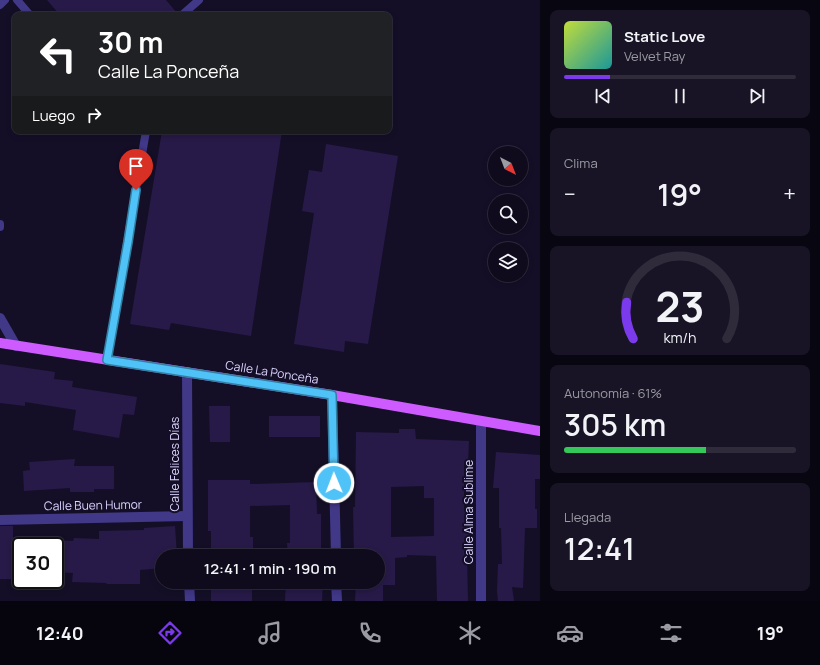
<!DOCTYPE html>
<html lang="es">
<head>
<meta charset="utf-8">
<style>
	:root { --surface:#0f0b1d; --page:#181426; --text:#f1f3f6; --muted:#9b9ba4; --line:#2f2b3b; --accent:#7c3aed }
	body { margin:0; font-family:Manrope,sans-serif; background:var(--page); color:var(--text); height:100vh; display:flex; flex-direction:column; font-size:15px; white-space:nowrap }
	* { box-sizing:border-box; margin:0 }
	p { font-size:13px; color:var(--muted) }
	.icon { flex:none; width:22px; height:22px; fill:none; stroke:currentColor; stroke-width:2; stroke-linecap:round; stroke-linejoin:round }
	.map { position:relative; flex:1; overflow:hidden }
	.details { display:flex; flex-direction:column; gap:10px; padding:10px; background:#080610; width:280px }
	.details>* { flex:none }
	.banner { position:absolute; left:12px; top:12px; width:380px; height:122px; border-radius:8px; box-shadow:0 2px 6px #0003,0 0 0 1px var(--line); background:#202124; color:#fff; overflow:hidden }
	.needle { width:26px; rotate:138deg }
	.buttons { position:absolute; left:488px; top:146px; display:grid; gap:8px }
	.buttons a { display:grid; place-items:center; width:40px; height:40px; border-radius:50%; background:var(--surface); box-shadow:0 2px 6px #0003,0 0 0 1px var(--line); font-size:20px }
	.speed { position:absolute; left:12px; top:537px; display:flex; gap:8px; font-size:20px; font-weight:700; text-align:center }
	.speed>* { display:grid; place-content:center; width:52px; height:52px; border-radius:50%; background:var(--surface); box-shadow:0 2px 6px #0003,0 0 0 1px var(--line); line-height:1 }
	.speed .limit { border:2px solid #111; border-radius:6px; background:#fff; color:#111 }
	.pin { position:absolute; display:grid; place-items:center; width:34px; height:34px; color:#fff; margin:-41px -17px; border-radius:50% 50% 50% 0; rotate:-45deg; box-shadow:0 0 4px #0007 }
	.pin .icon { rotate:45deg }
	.me { position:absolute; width:44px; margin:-22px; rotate:359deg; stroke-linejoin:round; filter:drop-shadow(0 0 3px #0008) }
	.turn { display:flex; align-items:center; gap:14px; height:84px; padding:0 20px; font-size:18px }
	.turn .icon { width:52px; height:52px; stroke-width:2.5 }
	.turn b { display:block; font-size:28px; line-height:34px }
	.then { display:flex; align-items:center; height:38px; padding:0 20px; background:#0003; gap:8px; font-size:15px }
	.big { font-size:30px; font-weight:600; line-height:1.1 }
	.details .card { flex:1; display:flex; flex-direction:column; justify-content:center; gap:6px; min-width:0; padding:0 14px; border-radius:8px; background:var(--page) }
	.details .dial { align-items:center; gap:0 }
	.dial svg { height:104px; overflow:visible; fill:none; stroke:var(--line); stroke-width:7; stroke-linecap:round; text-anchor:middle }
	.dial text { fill:var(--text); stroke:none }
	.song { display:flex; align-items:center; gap:12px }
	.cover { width:48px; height:48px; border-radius:6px; background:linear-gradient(135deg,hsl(70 70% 55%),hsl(180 70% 35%)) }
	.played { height:4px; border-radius:2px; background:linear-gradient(90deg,var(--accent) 20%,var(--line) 20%) }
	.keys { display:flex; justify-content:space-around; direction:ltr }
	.heat { display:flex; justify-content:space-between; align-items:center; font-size:22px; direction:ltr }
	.charge { height:6px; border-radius:3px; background:linear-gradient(90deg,#34c759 61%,var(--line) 0) }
	.trip { position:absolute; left:155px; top:549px; width:230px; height:40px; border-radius:20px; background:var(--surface); box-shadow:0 2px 6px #0003,0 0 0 1px var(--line); font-weight:600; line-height:40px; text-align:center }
	.menu { display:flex; height:64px; justify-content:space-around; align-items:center; background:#06040c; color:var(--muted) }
	.menu .icon { width:28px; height:28px }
	.menu .current { color:var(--accent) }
	.menu b { font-size:18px; color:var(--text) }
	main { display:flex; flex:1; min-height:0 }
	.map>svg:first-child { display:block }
	.building { fill:#271a48; fill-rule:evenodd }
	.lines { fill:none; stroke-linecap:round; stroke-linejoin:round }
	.lane { stroke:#413887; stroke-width:8 }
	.street { stroke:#413887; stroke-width:10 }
	.primary { stroke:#ce5bff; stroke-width:10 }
	.route-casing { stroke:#337fa1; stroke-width:10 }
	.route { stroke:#4fc3f7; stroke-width:7 }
	.labels { text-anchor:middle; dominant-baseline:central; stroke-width:4; stroke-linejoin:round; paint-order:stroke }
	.street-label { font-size:12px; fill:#dcd4ff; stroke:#140f27 }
</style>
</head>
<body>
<main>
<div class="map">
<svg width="540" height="601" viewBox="0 0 540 601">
	<rect width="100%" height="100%" fill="#140f27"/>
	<g class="building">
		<path d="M47,0H166L177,13V15H60Z"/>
		<path d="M162,131H282L251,336L171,323L169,330L130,324Z"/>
		<path d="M326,144L398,156L368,344L345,341L344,352L294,344L314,213L302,211L309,170L322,172Z"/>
		<path d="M0,364L55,372L54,379L73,381L72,387L137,397L134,415L123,414L119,438L73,430L76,410L25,402V406L0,403Z"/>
		<path d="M209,406H230V442H210Z"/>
		<rect x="269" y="416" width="51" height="21"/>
		<path d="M399,429H415L416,439L469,441L468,464H464V510H468L469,537H472V556H467L468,601H437L436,556L407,555V557L395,558V585H383V601H355L356,582H378V556H354L353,507H355L356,432L399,433ZM424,486V498H434V536L391,537V487Z"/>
		<path d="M496,452L540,455V479H535V509H537V528H525L523,588L512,587L514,601H498L497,591L498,564H502L501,528H499V488H493Z"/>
		<path d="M75,459L74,466H114V489H94V492H70V488L24,491L23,471L30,470L29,462Z"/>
		<path d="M208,480H250V484L316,482L317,514H321V556H288L287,543H290V505L250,506V537H253V556H211V531H208Z"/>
		<rect x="0" y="526" width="13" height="53"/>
		<path d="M175,526L177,556H162V568L140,570V584H107L106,583L72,582L73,573L55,572V540L73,541L74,538L99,539V531L144,530V528Z"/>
		<rect x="211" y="582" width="41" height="19"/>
		<path d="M286,582H323L322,601H285Z"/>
	</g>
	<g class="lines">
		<g class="lane">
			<path d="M17,0L30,15"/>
			<path d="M0,5L5,0"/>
			<path d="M182,15L199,0"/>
			<path d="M0,227V224"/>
			<path d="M107,360L146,131"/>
		</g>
		<g class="street">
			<path d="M0,318L16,346"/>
			<path d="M187,372L188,556"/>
			<path d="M332,395L336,556"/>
			<path d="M0,520L187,516"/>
			<path d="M189,582L190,601"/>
			<path d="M336,582L337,601"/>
			<path d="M481,601V422"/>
		</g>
		<path class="primary" d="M0,343L332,395L540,431"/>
	</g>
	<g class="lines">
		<g class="route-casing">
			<path id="route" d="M136,190L128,242L107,360L332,395L334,483"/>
		</g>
		<use href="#route" class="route"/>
	</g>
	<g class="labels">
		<g class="street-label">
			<text transform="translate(272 372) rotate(9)">Calle La Ponceña</text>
			<text transform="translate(174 464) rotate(-90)">Calle Felices Días</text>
			<text transform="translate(93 505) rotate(-1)">Calle Buen Humor</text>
			<text transform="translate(468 512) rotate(-90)">Calle Alma Sublime</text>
		</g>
	</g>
</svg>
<div class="buttons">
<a><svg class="needle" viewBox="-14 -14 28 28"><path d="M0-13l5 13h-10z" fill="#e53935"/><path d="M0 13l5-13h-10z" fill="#9b9ba4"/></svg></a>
<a><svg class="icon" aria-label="search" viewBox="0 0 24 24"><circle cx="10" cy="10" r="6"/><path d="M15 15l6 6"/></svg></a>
<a><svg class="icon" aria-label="layers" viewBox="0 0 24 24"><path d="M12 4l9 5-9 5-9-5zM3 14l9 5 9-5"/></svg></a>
</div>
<div class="speed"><div class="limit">30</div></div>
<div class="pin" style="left:136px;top:190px;background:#d93025"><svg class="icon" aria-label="arrive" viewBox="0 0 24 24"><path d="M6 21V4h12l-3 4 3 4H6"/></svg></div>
<svg class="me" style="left:334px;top:483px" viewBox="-20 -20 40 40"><circle r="17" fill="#4fc3f7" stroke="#fff" stroke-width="3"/><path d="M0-11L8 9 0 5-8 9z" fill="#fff"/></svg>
<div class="trip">12:41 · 1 min · 190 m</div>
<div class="banner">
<div class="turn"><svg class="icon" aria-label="left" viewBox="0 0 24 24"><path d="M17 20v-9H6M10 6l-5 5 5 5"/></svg><div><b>30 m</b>Calle La Ponceña</div></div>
<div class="then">Luego<svg class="icon" aria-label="right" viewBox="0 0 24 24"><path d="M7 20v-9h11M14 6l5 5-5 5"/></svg></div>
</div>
</div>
<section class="details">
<div class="card">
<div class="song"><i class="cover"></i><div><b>Static Love</b><p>Velvet Ray</p></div></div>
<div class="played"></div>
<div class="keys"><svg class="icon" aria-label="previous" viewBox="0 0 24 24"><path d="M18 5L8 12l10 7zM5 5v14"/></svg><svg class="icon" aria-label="pause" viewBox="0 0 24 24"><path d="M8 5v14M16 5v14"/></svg><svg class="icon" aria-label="next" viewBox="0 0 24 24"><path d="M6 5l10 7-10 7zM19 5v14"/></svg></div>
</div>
<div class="card"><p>Clima</p>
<div class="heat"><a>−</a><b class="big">19°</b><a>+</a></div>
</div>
<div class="card dial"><svg viewBox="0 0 100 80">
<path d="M14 69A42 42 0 1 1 86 69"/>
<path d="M14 69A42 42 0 0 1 9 41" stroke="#7c3aed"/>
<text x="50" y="56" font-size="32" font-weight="700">23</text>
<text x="50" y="72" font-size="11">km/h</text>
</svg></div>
<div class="card"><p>Autonomía · 61%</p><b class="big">305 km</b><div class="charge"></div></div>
<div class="card"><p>Llegada</p><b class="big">12:41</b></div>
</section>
</main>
<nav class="menu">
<b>12:40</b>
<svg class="icon current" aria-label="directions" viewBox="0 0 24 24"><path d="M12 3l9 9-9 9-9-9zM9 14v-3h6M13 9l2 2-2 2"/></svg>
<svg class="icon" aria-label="music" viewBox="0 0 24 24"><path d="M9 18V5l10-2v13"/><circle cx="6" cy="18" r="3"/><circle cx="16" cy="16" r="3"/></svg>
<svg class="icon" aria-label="phone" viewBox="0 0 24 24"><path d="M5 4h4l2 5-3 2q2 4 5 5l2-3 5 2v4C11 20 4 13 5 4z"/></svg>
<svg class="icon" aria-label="climate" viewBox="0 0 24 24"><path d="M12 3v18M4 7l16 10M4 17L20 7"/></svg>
<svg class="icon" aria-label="car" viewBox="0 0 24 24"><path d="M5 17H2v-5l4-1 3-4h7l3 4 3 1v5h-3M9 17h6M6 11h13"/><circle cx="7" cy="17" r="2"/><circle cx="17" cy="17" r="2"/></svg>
<svg class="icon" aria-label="filters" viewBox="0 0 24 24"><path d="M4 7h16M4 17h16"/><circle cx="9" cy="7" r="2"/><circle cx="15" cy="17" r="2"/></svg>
<b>19°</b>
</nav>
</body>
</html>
